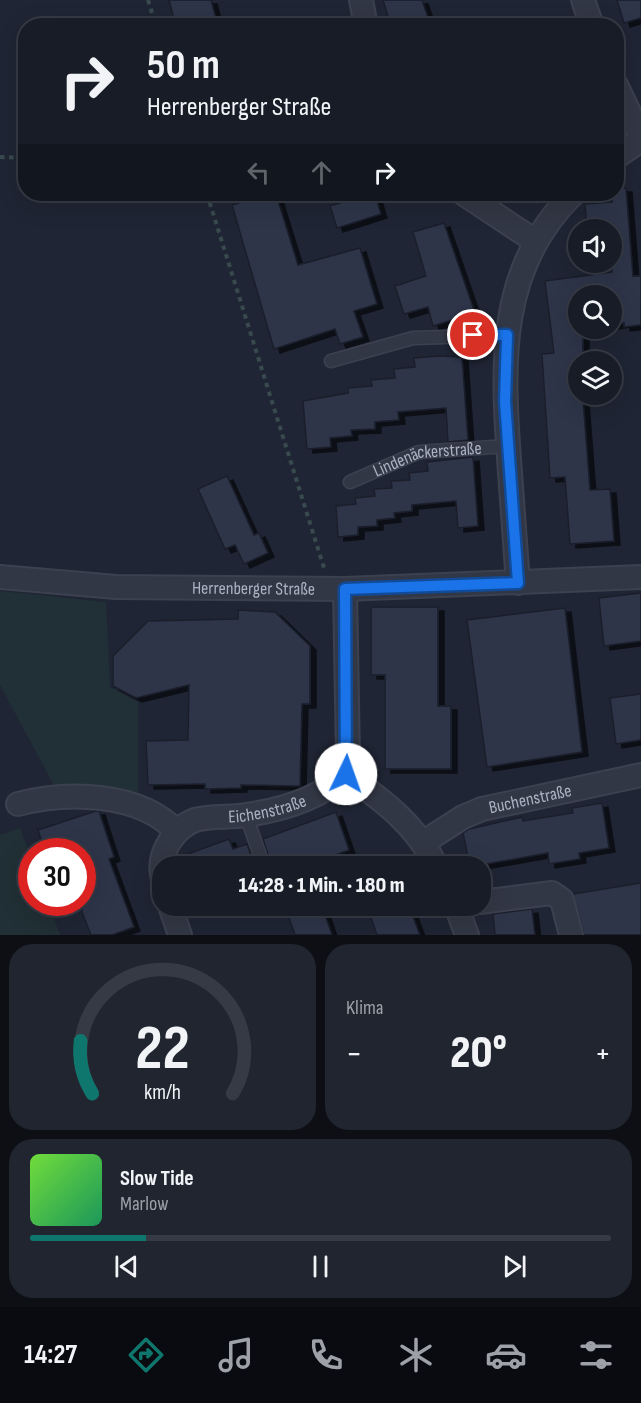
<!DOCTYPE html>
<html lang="de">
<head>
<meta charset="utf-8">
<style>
	:root { --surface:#171c27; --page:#20252f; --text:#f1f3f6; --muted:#9ea1a7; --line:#363a44; --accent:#0f766e }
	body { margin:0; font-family:"Sofia Sans Condensed",sans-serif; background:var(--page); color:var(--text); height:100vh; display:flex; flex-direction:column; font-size:22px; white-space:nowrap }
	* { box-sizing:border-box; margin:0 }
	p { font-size:20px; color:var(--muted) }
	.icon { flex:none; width:33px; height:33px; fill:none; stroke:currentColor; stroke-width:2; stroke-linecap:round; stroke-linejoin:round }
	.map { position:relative; height:935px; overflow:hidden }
	.sheet { display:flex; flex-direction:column; gap:9px; padding:9px; background:#0d0f15; flex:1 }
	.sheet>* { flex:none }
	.guide { position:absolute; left:18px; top:18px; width:606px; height:183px; border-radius:24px; box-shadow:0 6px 24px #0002,0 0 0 2px var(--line); background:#171c27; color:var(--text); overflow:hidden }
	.fabs { position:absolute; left:568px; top:219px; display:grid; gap:12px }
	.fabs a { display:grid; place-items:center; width:54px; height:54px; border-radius:50%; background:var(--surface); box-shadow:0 6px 24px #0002,0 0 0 2px var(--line); font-size:30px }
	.speed { position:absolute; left:18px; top:838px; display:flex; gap:12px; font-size:30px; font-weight:700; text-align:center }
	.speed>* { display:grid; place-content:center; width:78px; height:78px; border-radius:50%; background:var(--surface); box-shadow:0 6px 24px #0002,0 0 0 2px var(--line); line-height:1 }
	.speed .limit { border:9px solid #d22; background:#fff; color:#111 }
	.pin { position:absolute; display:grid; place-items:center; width:51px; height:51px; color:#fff; margin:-26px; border:3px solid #fff; border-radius:50%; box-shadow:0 2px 6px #0007 }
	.me { position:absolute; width:66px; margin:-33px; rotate:3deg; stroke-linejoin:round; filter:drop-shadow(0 0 4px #0008) }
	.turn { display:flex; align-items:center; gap:21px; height:126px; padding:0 30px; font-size:27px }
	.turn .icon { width:78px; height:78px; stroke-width:2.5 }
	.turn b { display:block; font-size:42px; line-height:51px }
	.lanes { display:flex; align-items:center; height:57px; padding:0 30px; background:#0003; justify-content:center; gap:30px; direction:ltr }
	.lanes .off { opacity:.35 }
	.big { font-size:45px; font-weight:800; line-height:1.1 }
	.sheet .card { flex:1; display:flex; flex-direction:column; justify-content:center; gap:9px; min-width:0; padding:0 21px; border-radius:24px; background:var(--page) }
	.sheet .dial { align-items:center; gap:0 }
	.dial svg { height:156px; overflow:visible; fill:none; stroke:var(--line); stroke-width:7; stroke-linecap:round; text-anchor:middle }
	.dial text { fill:var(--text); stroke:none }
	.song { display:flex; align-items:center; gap:18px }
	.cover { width:72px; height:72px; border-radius:9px; background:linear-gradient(135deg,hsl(100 70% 55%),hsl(150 70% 35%)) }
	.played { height:6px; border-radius:3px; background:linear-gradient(90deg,var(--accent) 20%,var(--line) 20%) }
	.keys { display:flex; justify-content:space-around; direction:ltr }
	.heat { display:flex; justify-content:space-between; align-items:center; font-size:33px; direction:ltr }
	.sheet .tiles { flex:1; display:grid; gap:9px; grid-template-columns:1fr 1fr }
	.card:last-child { grid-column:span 2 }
	.trip { position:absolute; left:152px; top:856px; width:339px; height:60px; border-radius:24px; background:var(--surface); box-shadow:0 6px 24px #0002,0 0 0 2px var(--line); font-weight:800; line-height:60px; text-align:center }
	.tab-bar { display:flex; height:96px; justify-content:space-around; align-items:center; background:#090b10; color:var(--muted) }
	.tab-bar .icon { width:42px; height:42px }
	.tab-bar .active { color:var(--accent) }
	.tab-bar b { font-size:27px; color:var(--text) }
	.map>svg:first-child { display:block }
	.green { fill:#213036 }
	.building { fill:#2e3648; stroke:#1a1f2c; stroke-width:1.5; filter:url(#shadow) }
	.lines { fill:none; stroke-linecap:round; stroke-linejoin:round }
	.service-casing { stroke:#3c414f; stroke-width:15 }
	.minor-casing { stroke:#3c414f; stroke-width:26 }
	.path { stroke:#394a4e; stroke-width:4; stroke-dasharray:4.5 4.5; stroke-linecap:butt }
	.service { stroke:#323745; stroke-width:12 }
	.minor { stroke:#323745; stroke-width:22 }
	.route-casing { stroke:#114b97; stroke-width:15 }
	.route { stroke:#1a73e8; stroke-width:10 }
	.labels { text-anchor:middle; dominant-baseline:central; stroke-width:6; stroke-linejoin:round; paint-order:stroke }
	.street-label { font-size:18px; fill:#acb2c2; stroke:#181d29 }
</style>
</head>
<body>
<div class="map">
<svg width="641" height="935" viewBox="0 0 641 935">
	<defs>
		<filter id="shadow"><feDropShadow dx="6" dy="4" stdDeviation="0" flood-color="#0009"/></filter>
	</defs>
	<rect width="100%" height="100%" fill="#1f2534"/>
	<g class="green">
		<path d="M0,591L106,602L110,687L138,702V796L95,788L54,785L0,685Z"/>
		<path d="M20,828L31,859L32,903H48L60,935H0V835Z"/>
	</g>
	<g class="building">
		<path d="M169,0H211L218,26H176Z"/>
		<path d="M383,0H422L431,26H391Z"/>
		<path d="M617,0H641V18L624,23Z"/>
		<path d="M616,188H626L633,276H641V325L624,327V323L612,325V296H579V328H583V362H579V394H586V399H583L590,490L610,489L614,541L570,544L565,477L550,478L542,354L554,353L545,281L612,272V230H587L585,204L612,202V194H616Z"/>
		<path d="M268,194H276L298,265L360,248L377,304L354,311L363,337L340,344L335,329L274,349L232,205Z"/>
		<path d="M341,194H375L381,214L337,228L330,206L343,202Z"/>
		<path d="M444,223L475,313L433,326L428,307L404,314L395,286L426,276L413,232Z"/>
		<path d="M439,356L462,357L468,440L448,442L446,408L398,412L399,420L375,422V429L351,430L352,436L330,438L331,447L307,449L303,401L348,393V388L372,386L371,380L395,378L394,369L415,367L414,358Z"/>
		<path d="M473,457L478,526L458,528L456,501L412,505V511L394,513L395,518L377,520V526L358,527V535L338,537L336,506L356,504L355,498L375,496L374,489L392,488L391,481L410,480L409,473L428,471L427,462Z"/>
		<path d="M227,476L254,535L259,533L268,553L244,564L235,545L225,549L198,489Z"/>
		<path d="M641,593V641L604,646L599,598Z"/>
		<path d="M371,607H438V706H451V769H385V675H371Z"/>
		<path d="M565,608L582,752L487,767L467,620Z"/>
		<path d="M238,610L275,612L310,646V704H302L300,786L241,785V788L205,789V784L148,785L146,741L188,740L189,685L136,698L113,686V656L148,621L238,619Z"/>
		<path d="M641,694V740L616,744L610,698Z"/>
		<path d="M602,803L609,848L579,853L580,859L549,864L548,853L470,867L463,833L469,829L522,817L523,821L573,813L572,808Z"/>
		<path d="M96,811H99L114,857L109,859L134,927L112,935H91L85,920L82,912V852H45L38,830Z"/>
		<path d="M336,812L349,850L303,867H272L263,839Z"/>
		<path d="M229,839L233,849L247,844L255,867H175L177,858Z"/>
		<path d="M641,883V935H584L573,894Z"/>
		<path d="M306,906H322L332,935H295L287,912Z"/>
		<path d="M367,906H409L420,935H377Z"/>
		<path d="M532,909L535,935H495L493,914Z"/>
	</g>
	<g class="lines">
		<g class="service-casing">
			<g id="service">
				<path d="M331,361L413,338L507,335"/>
				<path id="s1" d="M350,482L419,452L508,446"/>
				<path d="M246,815L264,867"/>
			</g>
		</g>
		<g class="minor-casing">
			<g id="minor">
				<path d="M361,0L366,26"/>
				<path d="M583,0L592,26"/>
				<path d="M616,85L641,137"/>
				<path d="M616,157L641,140"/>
				<path d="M464,194L535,241"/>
				<path id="s2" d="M0,577L116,587L345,589L641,577"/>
				<path d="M518,583C515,541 512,500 509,459C502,362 498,267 573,194"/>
				<path d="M346,774C385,802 415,824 437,867"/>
				<path d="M18,804C67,791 140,792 177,832"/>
				<path id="s3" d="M424,842L463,817L482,809L641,775"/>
				<path id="s4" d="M162,875C158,853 174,828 195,820C211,815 230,818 246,815C282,810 319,799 346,774L348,757L345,589"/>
				<path d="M480,902L552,893L562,900L571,935"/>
				<path d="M170,906L180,935"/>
				<path d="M456,906L467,935"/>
			</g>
		</g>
		<g class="path">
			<path d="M148,0L156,26"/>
			<path d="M0,157L26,158"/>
			<path d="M207,194L324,568"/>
		</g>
		<use href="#service" class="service"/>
		<use href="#minor" class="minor"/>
	</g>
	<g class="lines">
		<g class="route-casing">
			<path id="route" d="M346,774L345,589L518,583L505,401L507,335H473"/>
		</g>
		<use href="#route" class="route"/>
	</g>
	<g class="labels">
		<g class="street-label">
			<text stroke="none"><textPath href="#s1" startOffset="82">Lindenäckerstraße</textPath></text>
			<text stroke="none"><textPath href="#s2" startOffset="254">Herrenberger Straße</textPath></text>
			<text stroke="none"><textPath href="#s3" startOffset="116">Buchenstraße</textPath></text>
			<text stroke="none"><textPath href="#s4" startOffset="142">Eichenstraße</textPath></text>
		</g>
	</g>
</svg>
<div class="fabs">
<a><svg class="icon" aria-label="sound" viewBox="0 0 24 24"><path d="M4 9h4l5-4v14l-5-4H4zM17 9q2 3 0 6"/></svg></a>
<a><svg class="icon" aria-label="search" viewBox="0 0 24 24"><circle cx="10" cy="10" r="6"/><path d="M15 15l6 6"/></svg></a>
<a><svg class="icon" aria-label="layers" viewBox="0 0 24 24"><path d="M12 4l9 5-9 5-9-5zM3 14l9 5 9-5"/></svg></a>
</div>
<div class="speed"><div class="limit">30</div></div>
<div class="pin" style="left:473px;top:335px;background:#d93025"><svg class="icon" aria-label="arrive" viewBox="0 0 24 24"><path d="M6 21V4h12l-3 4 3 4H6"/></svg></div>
<svg class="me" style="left:346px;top:774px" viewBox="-20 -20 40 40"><circle r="19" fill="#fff"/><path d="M0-13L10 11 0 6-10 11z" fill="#1a73e8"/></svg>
<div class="trip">14:28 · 1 Min. · 180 m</div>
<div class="guide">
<div class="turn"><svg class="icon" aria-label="right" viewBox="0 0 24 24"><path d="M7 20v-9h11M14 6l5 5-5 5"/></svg><div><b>50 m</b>Herrenberger Straße</div></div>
<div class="lanes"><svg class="icon off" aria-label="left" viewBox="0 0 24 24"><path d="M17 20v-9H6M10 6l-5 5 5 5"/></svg><svg class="icon off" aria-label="ahead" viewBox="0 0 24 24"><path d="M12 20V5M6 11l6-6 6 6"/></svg><svg class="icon" aria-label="right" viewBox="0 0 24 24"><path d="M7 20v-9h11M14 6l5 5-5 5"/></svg></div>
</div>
</div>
<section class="sheet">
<div class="tiles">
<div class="card dial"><svg viewBox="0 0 100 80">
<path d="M14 69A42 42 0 1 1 86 69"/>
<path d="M14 69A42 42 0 0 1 8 42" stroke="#0f766e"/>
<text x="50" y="56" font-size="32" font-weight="700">22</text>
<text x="50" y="72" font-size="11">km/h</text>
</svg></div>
<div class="card"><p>Klima</p>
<div class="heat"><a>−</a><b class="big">20°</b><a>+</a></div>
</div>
<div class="card">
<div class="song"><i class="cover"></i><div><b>Slow Tide</b><p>Marlow</p></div></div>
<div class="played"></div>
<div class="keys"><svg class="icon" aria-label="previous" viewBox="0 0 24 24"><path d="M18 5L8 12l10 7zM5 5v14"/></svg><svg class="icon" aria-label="pause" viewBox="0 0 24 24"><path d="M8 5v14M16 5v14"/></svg><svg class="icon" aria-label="next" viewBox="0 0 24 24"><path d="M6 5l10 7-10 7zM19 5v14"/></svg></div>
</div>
</div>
</section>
<nav class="tab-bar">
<b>14:27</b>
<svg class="icon active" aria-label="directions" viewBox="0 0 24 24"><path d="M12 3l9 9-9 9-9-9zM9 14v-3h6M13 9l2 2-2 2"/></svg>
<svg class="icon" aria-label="music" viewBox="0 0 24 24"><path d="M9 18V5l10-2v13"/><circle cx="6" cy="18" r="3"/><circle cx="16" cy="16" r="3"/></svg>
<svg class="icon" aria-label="phone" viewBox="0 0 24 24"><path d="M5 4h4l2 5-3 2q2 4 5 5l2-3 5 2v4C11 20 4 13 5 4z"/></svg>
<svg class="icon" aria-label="climate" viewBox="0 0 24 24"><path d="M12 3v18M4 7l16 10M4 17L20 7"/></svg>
<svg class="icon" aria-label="car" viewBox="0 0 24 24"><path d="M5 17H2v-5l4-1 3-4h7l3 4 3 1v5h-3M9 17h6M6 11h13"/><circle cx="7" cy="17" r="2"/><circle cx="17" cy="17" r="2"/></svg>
<svg class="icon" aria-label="filters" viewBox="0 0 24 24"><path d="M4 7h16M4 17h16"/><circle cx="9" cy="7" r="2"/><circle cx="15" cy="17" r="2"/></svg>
</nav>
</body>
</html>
